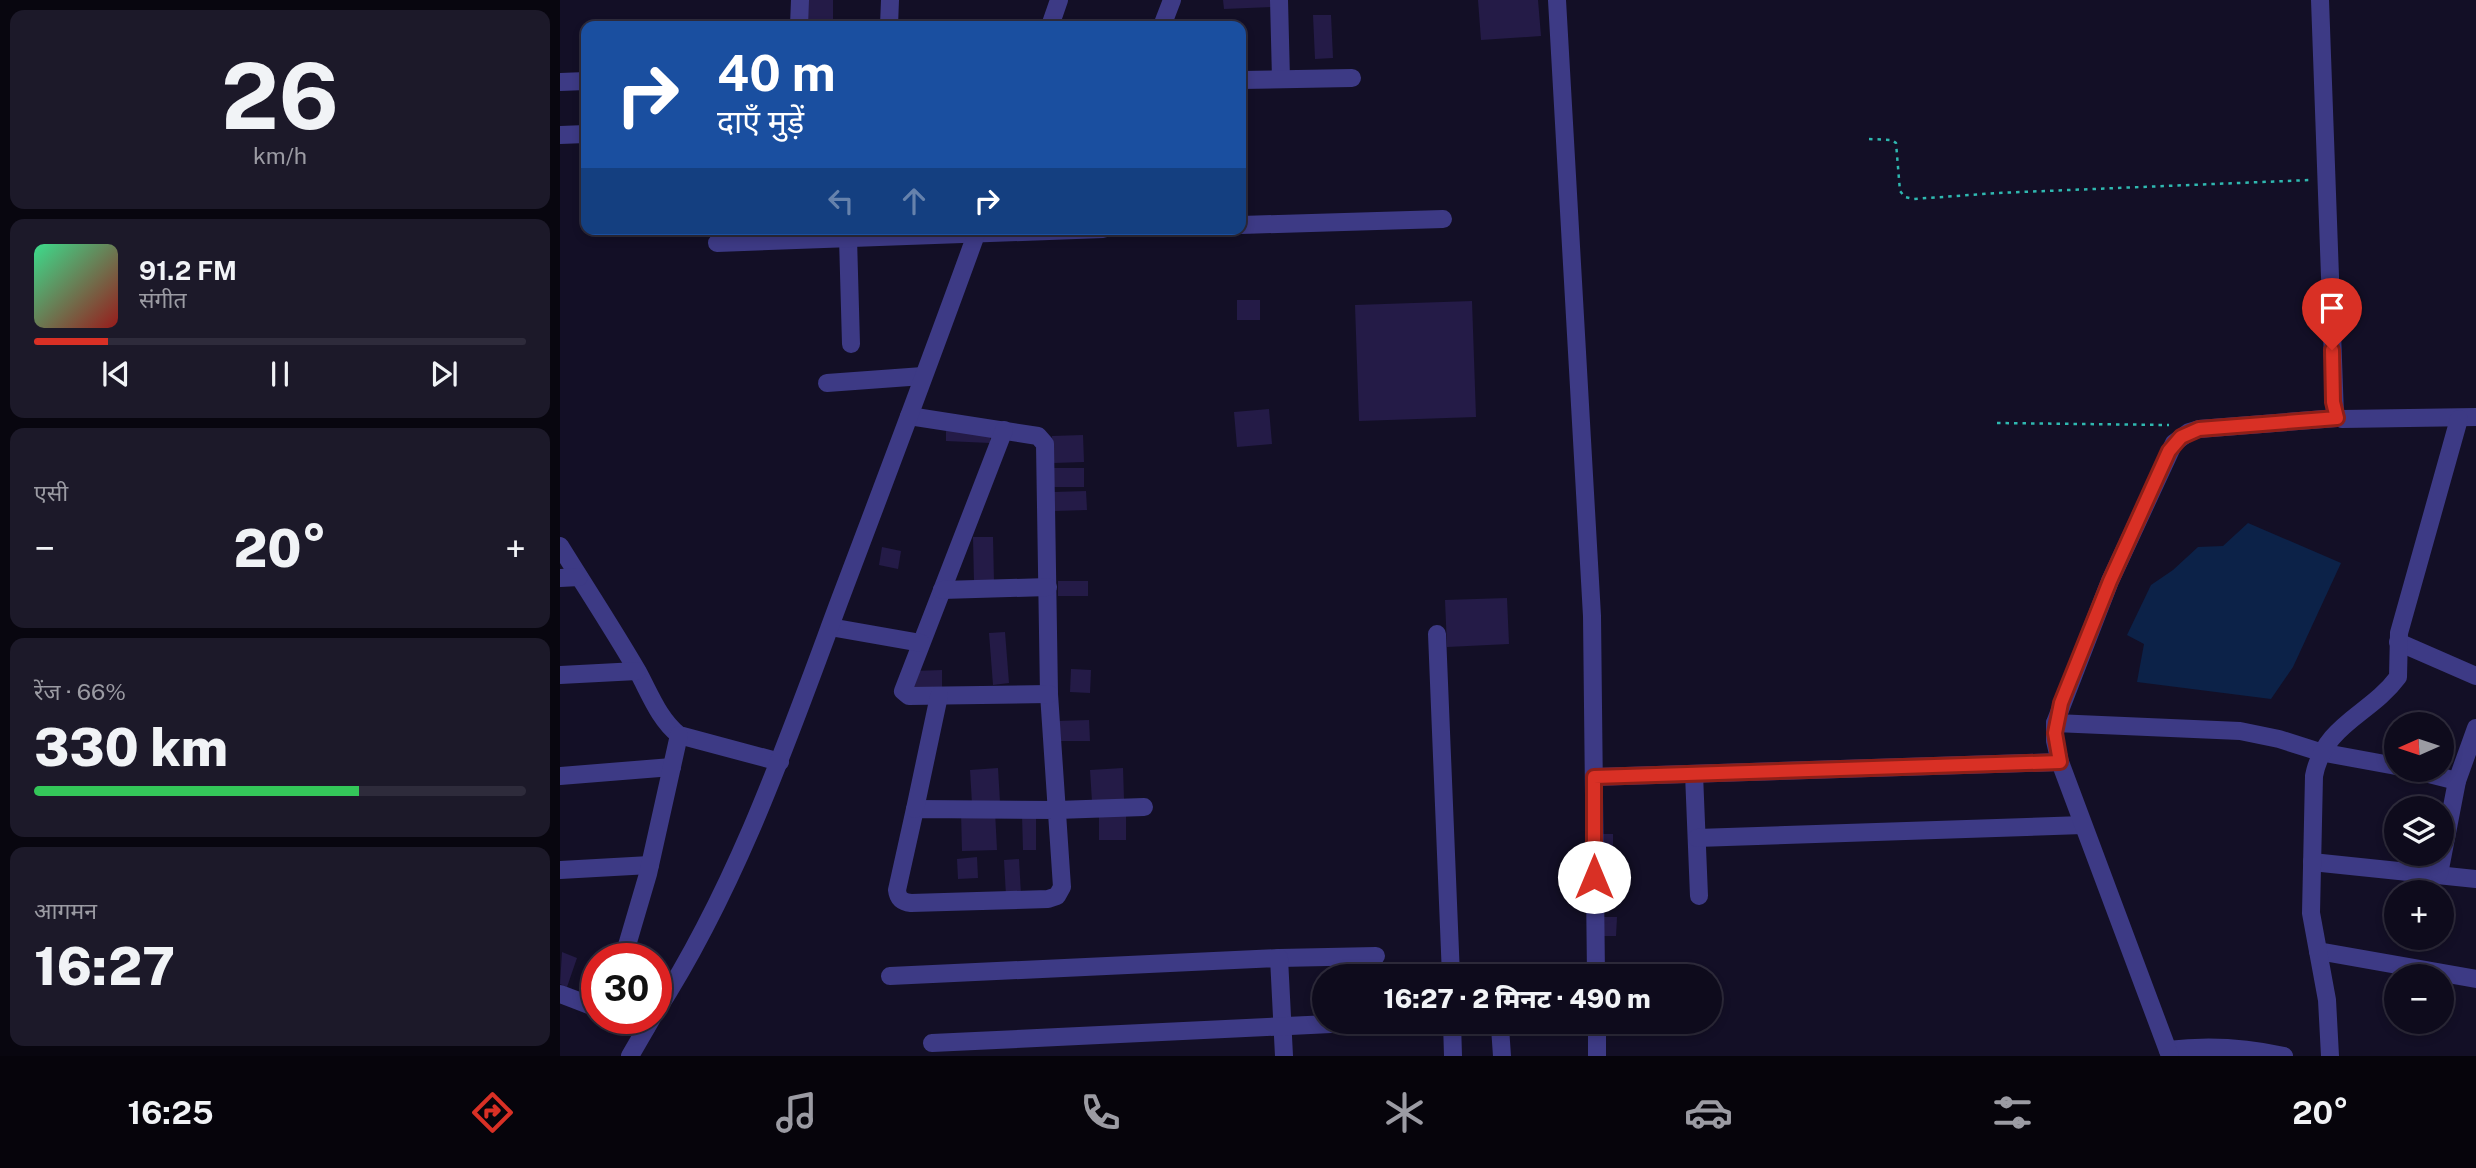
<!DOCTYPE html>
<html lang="hi">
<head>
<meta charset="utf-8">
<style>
	:root { --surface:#0e0b1c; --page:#1c1929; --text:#f1f3f6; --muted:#9b9ba3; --line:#2e2b3b; --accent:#d93025 }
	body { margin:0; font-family:"Public Sans","Noto Sans Devanagari",sans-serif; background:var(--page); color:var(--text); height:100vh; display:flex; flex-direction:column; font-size:26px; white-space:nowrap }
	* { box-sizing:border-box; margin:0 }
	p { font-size:23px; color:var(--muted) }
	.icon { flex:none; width:38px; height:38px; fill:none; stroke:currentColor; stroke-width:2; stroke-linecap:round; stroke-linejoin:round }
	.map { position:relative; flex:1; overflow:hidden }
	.panel { display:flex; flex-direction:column; gap:10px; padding:10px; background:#08060f; width:560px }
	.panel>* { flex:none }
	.hud { position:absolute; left:21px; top:21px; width:665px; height:214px; border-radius:14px; box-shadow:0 4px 10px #0003,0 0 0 2px var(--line); background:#1a4fa0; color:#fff; overflow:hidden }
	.needle { width:46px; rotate:267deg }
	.buttons { position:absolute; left:1824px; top:712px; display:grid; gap:14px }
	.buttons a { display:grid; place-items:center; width:70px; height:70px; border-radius:50%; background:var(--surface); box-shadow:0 4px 10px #0003,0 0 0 2px var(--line); font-size:35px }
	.speed { position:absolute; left:21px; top:943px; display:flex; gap:14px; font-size:35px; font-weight:700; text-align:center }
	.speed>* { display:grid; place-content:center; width:91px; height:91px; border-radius:50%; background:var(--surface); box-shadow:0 4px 10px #0003,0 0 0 2px var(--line); line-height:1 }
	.speed .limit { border:10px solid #d22; background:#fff; color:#111 }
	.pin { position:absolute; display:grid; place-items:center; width:60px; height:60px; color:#fff; margin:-72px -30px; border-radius:50% 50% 50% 0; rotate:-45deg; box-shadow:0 0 7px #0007 }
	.pin .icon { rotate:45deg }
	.me { position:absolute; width:77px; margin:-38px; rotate:0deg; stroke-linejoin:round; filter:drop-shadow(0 0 5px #0008) }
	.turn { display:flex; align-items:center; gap:24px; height:147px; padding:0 21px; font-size:32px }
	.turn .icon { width:91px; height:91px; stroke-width:2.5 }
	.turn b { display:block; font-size:49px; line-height:60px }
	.lanes { display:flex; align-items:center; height:66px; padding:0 21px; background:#0003; justify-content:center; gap:35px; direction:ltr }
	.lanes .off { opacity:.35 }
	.big { font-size:52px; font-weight:800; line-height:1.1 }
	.panel .tile { flex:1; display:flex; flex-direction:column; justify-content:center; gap:10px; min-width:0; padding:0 24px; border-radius:14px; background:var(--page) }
	.panel .dial { align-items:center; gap:0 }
	.dial b { font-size:91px; line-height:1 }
	.song { display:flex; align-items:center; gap:21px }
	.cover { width:84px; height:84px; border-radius:10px; background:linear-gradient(135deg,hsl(150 70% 55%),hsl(0 70% 35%)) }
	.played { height:7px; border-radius:4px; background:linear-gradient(90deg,var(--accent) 15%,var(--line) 15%) }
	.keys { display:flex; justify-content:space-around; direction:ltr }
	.heat { display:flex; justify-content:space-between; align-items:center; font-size:38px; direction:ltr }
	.charge { height:10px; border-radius:5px; background:linear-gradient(90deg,#34c759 66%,var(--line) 0) }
	.trip { position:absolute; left:752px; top:964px; width:410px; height:70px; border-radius:35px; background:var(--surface); box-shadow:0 4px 10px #0003,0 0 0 2px var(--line); font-weight:800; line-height:70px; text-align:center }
	.tabs { display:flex; height:112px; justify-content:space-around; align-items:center; background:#06040b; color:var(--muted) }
	.tabs .icon { width:49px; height:49px }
	.tabs .selected { color:var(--accent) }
	.tabs b { font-size:32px; color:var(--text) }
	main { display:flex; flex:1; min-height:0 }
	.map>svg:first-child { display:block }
	.water { fill:#0c2248 }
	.building { fill:#241b47 }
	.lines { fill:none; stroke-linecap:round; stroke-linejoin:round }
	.path { stroke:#2fb8b0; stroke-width:2.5; stroke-dasharray:3.5 5; stroke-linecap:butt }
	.minor { stroke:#3d3a85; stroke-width:18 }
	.route-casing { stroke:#8d1f18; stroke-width:18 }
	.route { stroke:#d93025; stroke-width:12 }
</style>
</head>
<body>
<main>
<section class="panel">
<div class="tile dial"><b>26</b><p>km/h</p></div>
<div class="tile">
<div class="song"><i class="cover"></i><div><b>91.2 FM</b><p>संगीत</p></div></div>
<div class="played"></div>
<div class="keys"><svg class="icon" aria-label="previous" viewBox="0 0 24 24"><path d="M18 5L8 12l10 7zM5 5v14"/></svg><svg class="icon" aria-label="pause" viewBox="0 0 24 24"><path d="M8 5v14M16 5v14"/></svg><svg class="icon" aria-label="next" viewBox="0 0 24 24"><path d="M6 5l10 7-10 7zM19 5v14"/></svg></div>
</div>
<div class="tile"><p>एसी</p>
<div class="heat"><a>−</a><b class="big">20°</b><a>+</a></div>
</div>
<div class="tile"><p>रेंज · 66%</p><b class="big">330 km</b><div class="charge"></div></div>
<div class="tile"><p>आगमन</p><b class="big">16:27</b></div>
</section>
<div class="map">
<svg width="1916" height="1056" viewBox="0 0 1916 1056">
	<rect width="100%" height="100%" fill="#130f26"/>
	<path class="water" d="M1688,523L1781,563L1733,667L1711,699L1577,682L1584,644L1567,635L1591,585L1613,570L1638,547L1663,546Z"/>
	<g class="building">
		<rect x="241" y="0" width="32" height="26"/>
		<path d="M663,0H712V7L664,9Z"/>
		<path d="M918,0H978L981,36L921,40Z"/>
		<path d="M753,15H771L773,58L755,59Z"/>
		<rect x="677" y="300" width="23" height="20"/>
		<path d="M912,301L916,417L799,421L795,305Z"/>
		<path d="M709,409L712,444L677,447L674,412Z"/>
		<path d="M386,430L431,432L430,443L386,441Z"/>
		<path d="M523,435L524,462L493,463L492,436Z"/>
		<rect x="492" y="468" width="32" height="19"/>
		<path d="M526,491L527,510L494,511V492Z"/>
		<path d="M413,537H433L434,582H414Z"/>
		<path d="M322,547L341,551L338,569L319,565Z"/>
		<rect x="498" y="581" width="30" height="15"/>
		<path d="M947,598L949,644L887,647L885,600Z"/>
		<path d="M445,632L449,683L433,685L429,633Z"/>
		<path d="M511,669L531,670L530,693L510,692Z"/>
		<path d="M382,670V687L354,688V671Z"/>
		<path d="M529,720L530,741H497V721Z"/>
		<path d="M438,768L440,802L412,804L410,770Z"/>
		<path d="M563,768L564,800L532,802L530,770Z"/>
		<path d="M435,811L437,850L402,851L401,812Z"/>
		<rect x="539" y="813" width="27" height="27"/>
		<path d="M462,815H476V850H463Z"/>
		<rect x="1042" y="834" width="11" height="15"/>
		<path d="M417,857L418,878L398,879L397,859Z"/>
		<path d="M459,859L461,895L446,896L444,860Z"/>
		<path d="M1042,917H1057L1056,936H1042Z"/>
		<path d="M2,952L17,958L7,987L0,984Z"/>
	</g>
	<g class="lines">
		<g class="path">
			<path d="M1309,139L1332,140L1336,143L1340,191L1345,197L1354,199L1437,193L1750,180"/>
			<path d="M1437,423L1609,425"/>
		</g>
		<g class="minor">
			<path d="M719,0L721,79"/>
			<path d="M997,0L1032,616L1036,976"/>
			<path d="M1760,0L1775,415L1782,419L1916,417"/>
			<path d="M239,26L240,0"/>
			<path d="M329,26L330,0"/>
			<path d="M490,26L499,0"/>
			<path d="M602,26L612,0"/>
			<path d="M681,80L792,78"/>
			<path d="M0,82L26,81"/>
			<path d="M0,135L26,134"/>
			<path d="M681,225L883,219"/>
			<path d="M288,238L291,344"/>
			<path d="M157,243L543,229"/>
			<path d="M267,383L363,376"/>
			<path d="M349,416L478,436L485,444L489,694L502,887L497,896L488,899L351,903C342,902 338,899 337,890L355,809L497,810L584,807"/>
			<path d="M444,430L343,691L349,696L489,694"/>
			<path d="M0,546C26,588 53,629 78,672C90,694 99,719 119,735L220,762"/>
			<path d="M0,578L19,577"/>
			<path d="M382,590L488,587"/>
			<path d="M270,627L361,643"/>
			<path d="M877,634L891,976"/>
			<path d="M1838,642L1916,676"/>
			<path d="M0,675L77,671"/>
			<path d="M1495,723L1680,731L1719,739L1760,752L1836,766"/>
			<path d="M1853,770L1897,781"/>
			<path d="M1134,774L1139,896"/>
			<path d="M0,776L112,767"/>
			<path d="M1034,777L1500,762"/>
			<path d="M355,809L379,696"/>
			<path d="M1137,838L1523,825"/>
			<path d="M1752,862L1916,879"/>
			<path d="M0,870L90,865"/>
			<path d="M1879,874L1897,781L1916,728"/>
			<path d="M1758,951L1916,979"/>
			<path d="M719,958L816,956"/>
			<path d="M63,959L88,874L119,735"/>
			<path d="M330,976L719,958L724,1056"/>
			<path d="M0,994L37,1008"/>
			<path d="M96,1012C177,886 227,742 279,602C326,478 373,354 418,229"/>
			<path d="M64,1018L86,1028"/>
			<path d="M892,1022L893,1056"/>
			<path d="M937,1022L940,1027L942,1056"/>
			<path d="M372,1043L812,1022"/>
			<path d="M1608,1050C1648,1045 1684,1047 1724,1056"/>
			<path d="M70,1056L92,1018"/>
			<path d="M1037,1056V1022"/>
			<path d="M1610,1056L1500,762L1495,741V723L1550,581L1614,443L1629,432L1639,429L1777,418"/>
			<path d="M1770,1056L1767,1000L1751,913L1754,776C1764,724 1810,715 1838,677L1839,633L1899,419"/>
		</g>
	</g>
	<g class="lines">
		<g class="route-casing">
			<path id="route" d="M1034,877V777L1500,762L1495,733L1501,703L1550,581L1609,451L1621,437L1639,429L1777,418L1773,402L1772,350"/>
		</g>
		<use href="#route" class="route"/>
	</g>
</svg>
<div class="buttons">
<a><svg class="needle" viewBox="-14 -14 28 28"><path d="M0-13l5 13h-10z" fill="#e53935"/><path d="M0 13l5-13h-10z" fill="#9b9ba3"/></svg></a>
<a><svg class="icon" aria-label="layers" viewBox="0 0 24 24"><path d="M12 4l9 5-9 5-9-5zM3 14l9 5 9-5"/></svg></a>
<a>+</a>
<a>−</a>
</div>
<div class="speed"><div class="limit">30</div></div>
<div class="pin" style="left:1772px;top:350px;background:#d93025"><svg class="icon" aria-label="arrive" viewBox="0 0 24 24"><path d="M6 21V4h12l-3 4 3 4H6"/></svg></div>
<svg class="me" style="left:1034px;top:877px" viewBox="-20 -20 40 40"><circle r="19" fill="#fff"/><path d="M0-13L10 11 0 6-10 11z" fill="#d93025"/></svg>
<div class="trip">16:27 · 2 मिनट · 490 m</div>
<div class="hud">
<div class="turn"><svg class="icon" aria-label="right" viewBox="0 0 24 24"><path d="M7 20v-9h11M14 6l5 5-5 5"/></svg><div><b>40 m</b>दाएँ मुड़ें</div></div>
<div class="lanes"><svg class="icon off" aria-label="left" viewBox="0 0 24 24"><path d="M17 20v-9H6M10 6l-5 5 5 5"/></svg><svg class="icon off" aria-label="ahead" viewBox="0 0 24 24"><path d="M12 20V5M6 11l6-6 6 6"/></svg><svg class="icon" aria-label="right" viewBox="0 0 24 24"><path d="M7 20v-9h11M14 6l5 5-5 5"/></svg></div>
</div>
</div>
</main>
<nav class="tabs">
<b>16:25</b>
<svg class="icon selected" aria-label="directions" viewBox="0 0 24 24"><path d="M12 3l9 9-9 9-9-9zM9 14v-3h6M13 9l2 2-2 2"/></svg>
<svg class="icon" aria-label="music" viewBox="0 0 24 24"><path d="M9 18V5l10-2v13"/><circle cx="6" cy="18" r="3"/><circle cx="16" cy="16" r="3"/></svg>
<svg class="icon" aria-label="phone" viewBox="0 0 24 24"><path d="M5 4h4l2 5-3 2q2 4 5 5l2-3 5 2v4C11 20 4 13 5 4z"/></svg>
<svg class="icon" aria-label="climate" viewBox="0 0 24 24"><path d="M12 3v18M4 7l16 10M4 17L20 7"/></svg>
<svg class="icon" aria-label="car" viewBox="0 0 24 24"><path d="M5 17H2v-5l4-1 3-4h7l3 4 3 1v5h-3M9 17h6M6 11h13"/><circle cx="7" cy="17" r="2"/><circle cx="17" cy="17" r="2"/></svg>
<svg class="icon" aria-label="filters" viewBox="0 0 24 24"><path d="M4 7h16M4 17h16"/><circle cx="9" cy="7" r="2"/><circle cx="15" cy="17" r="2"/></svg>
<b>20°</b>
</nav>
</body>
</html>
